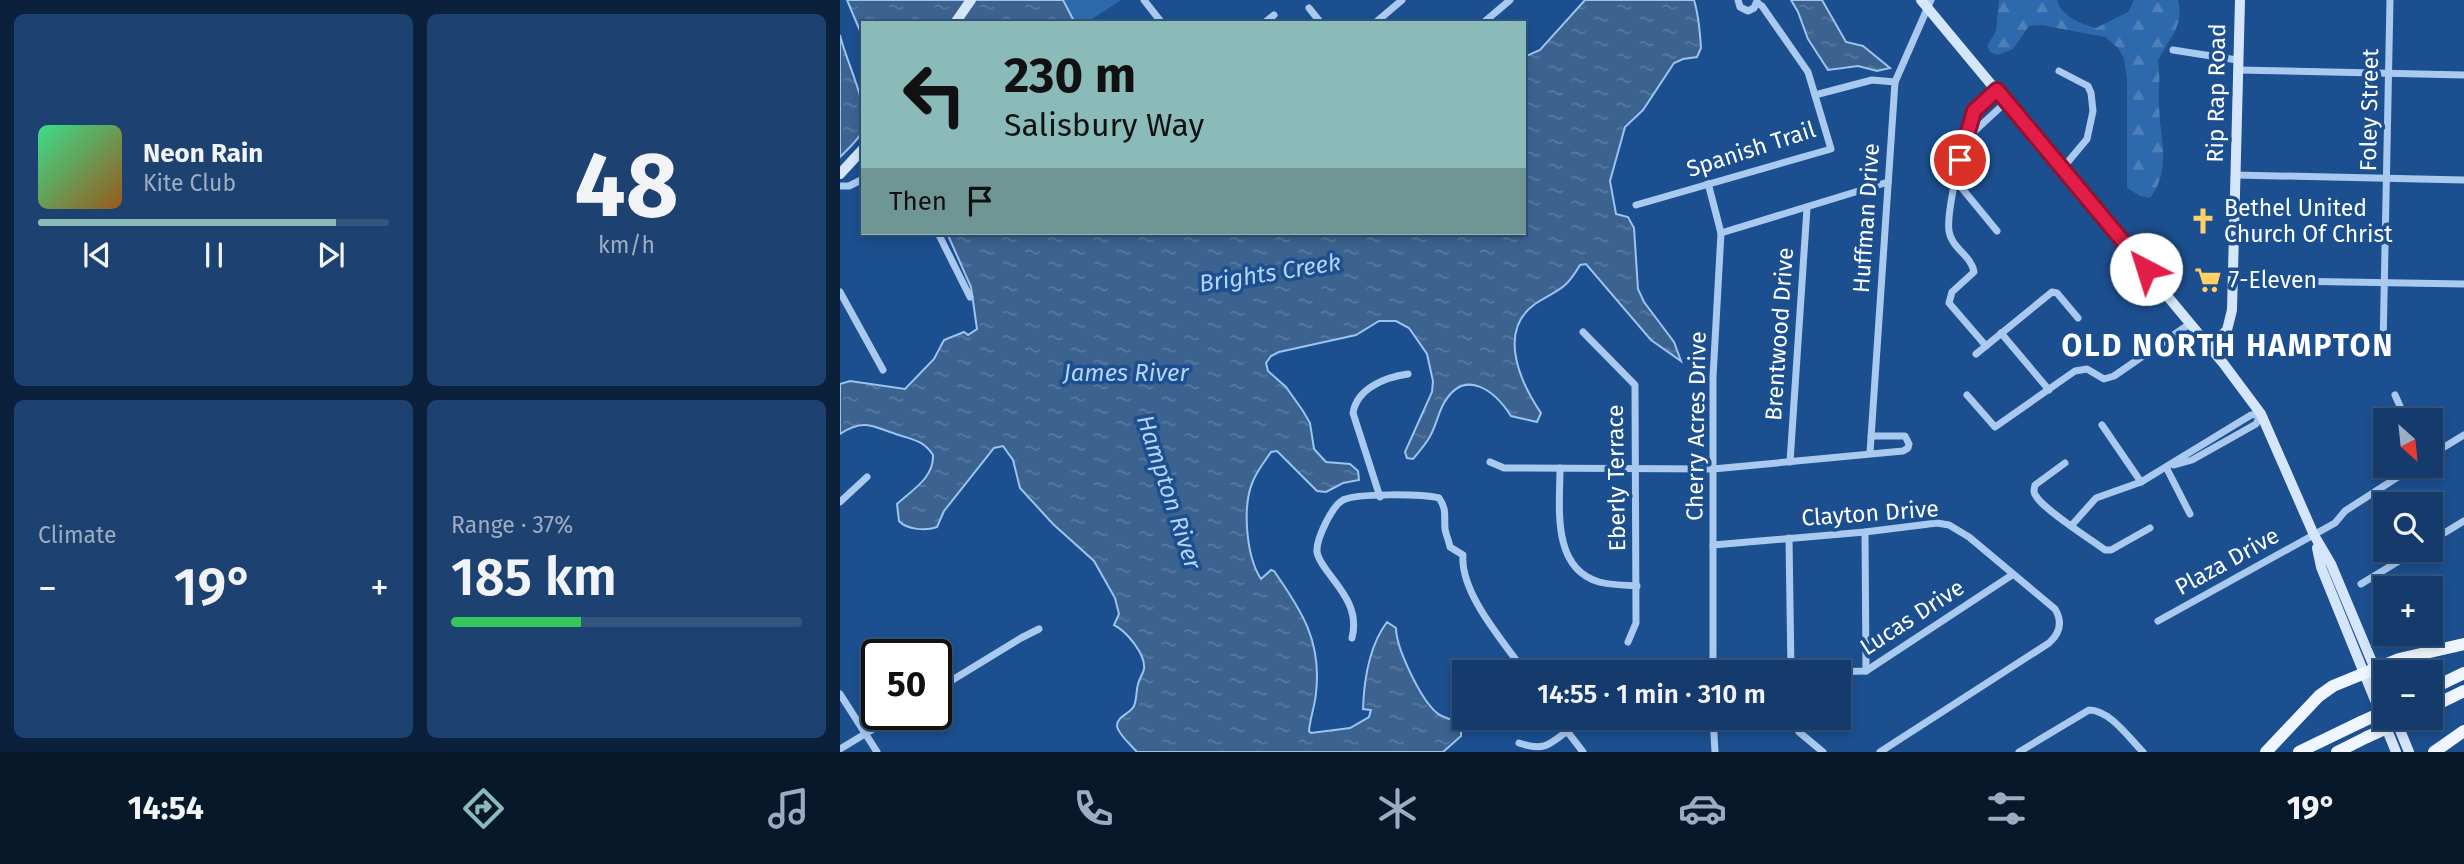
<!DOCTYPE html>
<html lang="en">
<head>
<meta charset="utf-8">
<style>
	:root { --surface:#143b6b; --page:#1d4271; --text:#f1f3f6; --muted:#9dadc1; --line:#33557e; --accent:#8bbbb9 }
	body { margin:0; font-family:"Fira Sans",sans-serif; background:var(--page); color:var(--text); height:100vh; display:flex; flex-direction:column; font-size:26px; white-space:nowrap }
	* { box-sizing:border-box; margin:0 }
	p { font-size:23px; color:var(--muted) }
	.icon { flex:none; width:38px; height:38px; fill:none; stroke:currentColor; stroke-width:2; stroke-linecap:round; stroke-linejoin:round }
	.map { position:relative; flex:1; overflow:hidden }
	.sheet { display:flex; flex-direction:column; gap:14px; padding:14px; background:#0b203b; width:840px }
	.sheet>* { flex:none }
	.guide { position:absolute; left:21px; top:21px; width:665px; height:214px; border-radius:0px; box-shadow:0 4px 10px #0003,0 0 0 2px var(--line); background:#8bbbb9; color:#111; overflow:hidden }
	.needle { width:46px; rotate:153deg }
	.fabs { position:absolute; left:1533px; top:408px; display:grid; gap:14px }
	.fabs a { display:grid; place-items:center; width:70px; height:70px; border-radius:0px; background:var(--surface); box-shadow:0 4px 10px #0003,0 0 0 2px var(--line); font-size:35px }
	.speed { position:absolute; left:21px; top:639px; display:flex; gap:14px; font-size:35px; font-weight:700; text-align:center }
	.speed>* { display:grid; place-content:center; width:91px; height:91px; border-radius:50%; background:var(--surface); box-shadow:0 4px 10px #0003,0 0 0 2px var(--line); line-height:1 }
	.speed .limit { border:4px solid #111; border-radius:10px; background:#fff; color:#111 }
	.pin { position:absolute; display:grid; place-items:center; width:60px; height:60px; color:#fff; margin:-30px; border:4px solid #fff; border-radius:50%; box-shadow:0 2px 7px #0007 }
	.me { position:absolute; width:77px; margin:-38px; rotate:320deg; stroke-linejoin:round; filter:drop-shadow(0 0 5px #0008) }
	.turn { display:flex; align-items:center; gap:24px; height:147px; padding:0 28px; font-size:32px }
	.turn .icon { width:91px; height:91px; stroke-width:2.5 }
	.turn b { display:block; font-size:49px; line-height:60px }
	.then { display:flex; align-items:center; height:66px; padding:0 28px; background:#0003; gap:14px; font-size:26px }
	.big { font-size:52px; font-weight:600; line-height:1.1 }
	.sheet .card { flex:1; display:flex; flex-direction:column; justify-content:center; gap:10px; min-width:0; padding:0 24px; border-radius:10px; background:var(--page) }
	.sheet .dial { align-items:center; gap:0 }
	.dial b { font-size:91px; line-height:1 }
	.song { display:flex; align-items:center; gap:21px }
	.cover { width:84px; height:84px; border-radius:10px; background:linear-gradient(135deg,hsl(150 70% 55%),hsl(30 70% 35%)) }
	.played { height:7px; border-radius:4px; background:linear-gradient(90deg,var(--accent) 85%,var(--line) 85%) }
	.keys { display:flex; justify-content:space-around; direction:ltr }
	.heat { display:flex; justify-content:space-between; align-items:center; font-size:38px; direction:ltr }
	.charge { height:10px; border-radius:5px; background:linear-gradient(90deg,#34c759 37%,var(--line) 0) }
	.sheet .tiles { flex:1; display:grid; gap:14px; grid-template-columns:repeat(2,1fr) }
	.trip { position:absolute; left:612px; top:660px; width:399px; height:70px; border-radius:0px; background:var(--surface); box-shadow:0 4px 10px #0003,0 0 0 2px var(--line); font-weight:600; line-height:70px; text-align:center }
	.menu { display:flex; height:112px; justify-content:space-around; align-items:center; background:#08182b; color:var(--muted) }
	.menu .icon { width:49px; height:49px }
	.menu .on { color:var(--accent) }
	.menu b { font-size:32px; color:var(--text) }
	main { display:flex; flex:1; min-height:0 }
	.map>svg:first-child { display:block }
	.forest { fill:url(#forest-firs) }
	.park { fill:#2e69ad }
	.water { fill:url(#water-ripples); stroke:#9cc4f0; stroke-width:2 }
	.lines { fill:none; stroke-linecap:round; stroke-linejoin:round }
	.minor { stroke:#a9c9ee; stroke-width:7 }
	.secondary { stroke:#d6e6fa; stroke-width:10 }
	.primary { stroke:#f0f6ff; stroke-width:12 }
	.primary-bridge { stroke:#f0f6ff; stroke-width:12 }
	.route-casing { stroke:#92132f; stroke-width:18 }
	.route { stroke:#e11d48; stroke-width:12 }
	.labels { text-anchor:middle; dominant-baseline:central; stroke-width:7; stroke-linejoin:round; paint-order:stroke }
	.street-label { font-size:23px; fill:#fff; stroke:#1b4f8f }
	.poi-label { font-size:23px; fill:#fff; stroke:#1b4f8f; text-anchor:start }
	.water-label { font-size:24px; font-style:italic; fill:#b5d3f5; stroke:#1b4f8f }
	.district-label { font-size:30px; font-weight:bold; letter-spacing:2px; fill:#fff; stroke:#1b4f8f }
</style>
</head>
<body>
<main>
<section class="sheet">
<div class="tiles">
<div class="card">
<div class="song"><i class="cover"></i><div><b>Neon Rain</b><p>Kite Club</p></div></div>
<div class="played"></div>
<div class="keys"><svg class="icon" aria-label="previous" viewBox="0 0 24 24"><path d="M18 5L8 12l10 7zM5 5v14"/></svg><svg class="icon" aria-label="pause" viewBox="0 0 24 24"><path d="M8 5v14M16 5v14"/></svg><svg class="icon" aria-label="next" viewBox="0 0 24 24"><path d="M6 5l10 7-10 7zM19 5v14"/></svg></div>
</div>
<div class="card dial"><b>48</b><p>km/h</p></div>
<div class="card"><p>Climate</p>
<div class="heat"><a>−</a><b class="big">19°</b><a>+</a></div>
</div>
<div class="card"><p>Range · 37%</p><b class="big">185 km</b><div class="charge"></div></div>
</div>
</section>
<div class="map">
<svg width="1624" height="752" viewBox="0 0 1624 752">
	<defs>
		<pattern id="forest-firs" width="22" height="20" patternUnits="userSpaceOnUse" patternTransform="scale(1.75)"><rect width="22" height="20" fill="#2e69ad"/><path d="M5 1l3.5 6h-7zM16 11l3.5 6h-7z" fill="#4d80b9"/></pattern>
		<pattern id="water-ripples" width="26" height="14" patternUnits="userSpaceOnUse" patternTransform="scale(1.75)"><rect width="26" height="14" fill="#3c6290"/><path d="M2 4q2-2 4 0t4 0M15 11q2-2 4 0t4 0" fill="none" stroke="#597aa1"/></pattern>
	</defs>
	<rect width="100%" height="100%" fill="#1b4f8f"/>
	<path class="forest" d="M1159,0H1217C1221,16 1241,24 1256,28L1288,12L1294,0H1338C1345,26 1328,40 1318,61C1321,78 1318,89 1319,106C1320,138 1332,170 1310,198L1300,196L1287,188V79L1284,59L1278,48L1265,37L1201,25L1189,26L1173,49L1158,55L1150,52L1147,46L1156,31Z"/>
	<path class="park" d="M223,0H281L246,23H235Z"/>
	<g class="water">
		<path d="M7,0H223L235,23H23V38Z"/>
		<path d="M745,0H854C859,16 860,32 861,48L857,57L843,59L834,63L803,110L785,127L770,181L776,214L788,217L794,228L798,289L804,302L834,342L841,361L811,340L746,264L740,265C725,291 718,289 695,304C657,331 680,382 701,413L697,422L671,416C655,391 625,367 604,403C598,413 596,427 589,438C585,445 578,453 573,459L567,458L565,452L592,392L593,381L587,354L569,328L556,321H539L516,335L439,352L431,356L426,363L428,371L446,387L463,411L470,423L474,449L486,462L510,464L518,471L519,480L503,483L486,492L477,491L437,451L431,452C425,461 417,471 413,481C402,506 406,556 421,579L431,570L434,571C462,611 482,642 476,693C475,706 470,718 469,731L471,733L510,728L529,717L531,710L523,709C524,680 529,646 547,622L556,628C556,648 581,700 597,713C604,719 614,718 621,726V736L603,752H297C291,745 278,734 277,726C277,716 290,714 294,706C297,699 296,691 298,684C299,679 303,674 304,669C306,654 286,631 274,625L279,614L275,598L254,561L213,524L180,488L173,460L163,446L154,448L104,511L97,527C86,531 67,530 59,521L57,504C72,490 94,478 93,455C84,441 74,440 59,435C35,428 25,417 0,434V384L10,381L65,389L94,359L104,340L124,332L128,335L137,329L131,287L107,233H684V57L700,50Z"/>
		<path d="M951,0H982L1006,42L1023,46L1050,68L1037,71L1018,66L988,70L968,39L958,12Z"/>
		<path d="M0,35C5,59 32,111 22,132C17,141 7,150 0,157Z"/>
	</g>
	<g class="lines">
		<g class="minor">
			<path d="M304,0L322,23"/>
			<path d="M898,0L900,7L908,11L914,8L917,1"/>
			<path d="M469,8L481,23"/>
			<path d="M424,23L434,15"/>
			<path d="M535,23L562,0"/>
			<path d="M643,23L670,0"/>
			<path d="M1333,50L1397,60"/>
			<path d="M1397,70L1624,75"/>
			<path d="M1219,71L1248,86L1251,93L1253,111L1247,139L1222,169"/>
			<path d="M975,95L1032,80L1055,82"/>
			<path d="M1125,140L1166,102"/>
			<path d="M1395,175L1624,180"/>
			<path d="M1116,181L1157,231"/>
			<path d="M868,183L881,233L873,377V672"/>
			<path d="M0,186H9L23,179"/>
			<path d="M796,205L991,149L968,72L922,6L917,3"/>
			<path d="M98,233L130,297"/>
			<path d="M881,233L1048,182"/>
			<path d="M1392,280L1624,284"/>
			<path d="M0,292L43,370"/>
			<path d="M743,332L795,385L796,623L788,642"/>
			<path d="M1161,333L1209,390"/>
			<path d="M1146,346L1109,303L1112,292L1134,272C1132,256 1111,248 1109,231C1106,212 1125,131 1133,113C1138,105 1149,97 1157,91"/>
			<path d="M1543,347L1550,0"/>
			<path d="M1136,354L1212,292L1217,293L1238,318"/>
			<path d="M1127,395L1155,427L1235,371L1247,369L1264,379L1274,376L1351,323"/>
			<path d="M1555,395L1566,420"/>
			<path d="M1262,425L1301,482"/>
			<path d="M1030,453L1055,82L1091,0"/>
			<path d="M1591,455L1624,435"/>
			<path d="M650,462L664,468L873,469L1063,451L1068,448L1069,444L1065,436H1031"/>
			<path d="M950,462L967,208"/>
			<path d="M1225,463L1195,485C1194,490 1193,492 1196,496C1203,509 1250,539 1265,550H1271L1310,528"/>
			<path d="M1334,465L1352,460L1416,424L1421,414"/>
			<path d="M1326,467L1350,514"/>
			<path d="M720,468C720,506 711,568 759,582C770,585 784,585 797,586"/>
			<path d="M540,497L513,413C517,388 546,377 568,374"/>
			<path d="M0,502L27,477"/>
			<path d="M1231,526L1256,498L1301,482L1411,415L1421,414"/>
			<path d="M1025,532L1026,671"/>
			<path d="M949,538L951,672"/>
			<path d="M1591,541L1624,521"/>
			<path d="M873,545L1025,532L1097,523L1109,525L1129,537L1215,609C1223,622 1220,633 1209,643L1040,752"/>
			<path d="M1521,584L1577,550"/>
			<path d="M1318,621L1495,523L1505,511L1575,466"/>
			<path d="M512,638C519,610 503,592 487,571C483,565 478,559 477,552C476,539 492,506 503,500C517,493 582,494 599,498C607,509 604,516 605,529C606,535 609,541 610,547L623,555C620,593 663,641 685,672"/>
			<path d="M987,672L1026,671L1172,575"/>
			<path d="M96,690L181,638L199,629"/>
			<path d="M0,694L37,752"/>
			<path d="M717,718L743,752"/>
			<path d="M873,718L875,752"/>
			<path d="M951,718L959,732L983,752"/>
			<path d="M679,743C703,751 708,746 727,731"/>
			<path d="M0,749L58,714"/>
			<path d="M1179,752L1249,710C1270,710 1289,738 1303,752"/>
		</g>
		<g class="secondary">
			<path d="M1081,0L1383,363L1421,414L1474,535L1491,564L1545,693"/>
			<path d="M115,23L131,0"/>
			<path d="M0,174L23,149"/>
			<path d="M1370,347L1387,330L1392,310L1400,0"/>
			<path d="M1477,548L1481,567L1556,752"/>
			<path d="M1555,718L1569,752"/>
		</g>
		<g class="primary">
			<path d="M1591,689L1624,673"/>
			<path d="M1591,707L1624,691"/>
			<path d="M1426,752L1479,696L1493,686L1559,659L1624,644"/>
			<path d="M1459,752L1521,722"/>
			<path d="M1497,752L1527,737"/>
			<path d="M1594,752L1624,731"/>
		</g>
		<g class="primary-bridge">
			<path d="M1521,722L1545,711"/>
			<path d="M1527,737L1569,718"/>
		</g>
	</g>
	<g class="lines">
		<g class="route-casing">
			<path id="route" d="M1120,160L1134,111L1157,90L1306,269"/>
		</g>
		<use href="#route" class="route"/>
	</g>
	<defs>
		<g id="church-bare" transform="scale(2.1)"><path d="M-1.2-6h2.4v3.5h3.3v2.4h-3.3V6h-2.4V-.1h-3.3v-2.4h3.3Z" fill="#ffd166" stroke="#1b4f8f" stroke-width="2.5" paint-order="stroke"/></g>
		<g id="supermarket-bare" transform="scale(2.1)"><path d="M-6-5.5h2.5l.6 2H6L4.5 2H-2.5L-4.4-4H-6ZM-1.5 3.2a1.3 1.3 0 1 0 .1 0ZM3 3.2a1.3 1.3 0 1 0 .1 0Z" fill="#ffd166" stroke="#1b4f8f" stroke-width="2.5" paint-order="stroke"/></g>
	</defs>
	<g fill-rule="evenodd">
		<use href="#church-bare" x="1363" y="221"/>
		<use href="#supermarket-bare" x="1368" y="280"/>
	</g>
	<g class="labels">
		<g class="street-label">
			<text transform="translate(1376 93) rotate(-89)">Rip Rap Road</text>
			<text transform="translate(1529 110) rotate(-89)">Foley Street</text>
			<text transform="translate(911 149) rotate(-18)">Spanish Trail</text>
			<text transform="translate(1026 218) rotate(-86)">Huffman Drive</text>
			<text transform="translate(939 334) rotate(-86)">Brentwood Drive</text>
			<text transform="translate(856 426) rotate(-89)">Cherry Acres Drive</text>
			<text transform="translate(776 478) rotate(-91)">Eberly Terrace</text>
			<text transform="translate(1030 513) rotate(-4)">Clayton Drive</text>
			<text transform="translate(1387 561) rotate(-29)">Plaza Drive</text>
			<text transform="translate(1072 617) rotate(-33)">Lucas Drive</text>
		</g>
		<g class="poi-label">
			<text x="1384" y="208">Bethel United<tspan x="1384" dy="26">Church Of Christ</tspan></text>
			<text x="1389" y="280">7-Eleven</text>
		</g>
		<g class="water-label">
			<text transform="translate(430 273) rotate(-9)">Brights Creek</text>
			<text x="286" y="373">James River</text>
			<text transform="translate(329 492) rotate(72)">Hampton River</text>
		</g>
		<g class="district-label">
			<text x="1388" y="346">OLD NORTH HAMPTON</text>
		</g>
	</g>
</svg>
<div class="fabs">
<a><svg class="needle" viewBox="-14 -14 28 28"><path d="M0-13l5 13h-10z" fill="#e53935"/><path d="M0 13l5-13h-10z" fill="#9dadc1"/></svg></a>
<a><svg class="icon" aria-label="search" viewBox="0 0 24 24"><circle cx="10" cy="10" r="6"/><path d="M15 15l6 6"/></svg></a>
<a>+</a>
<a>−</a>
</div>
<div class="speed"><div class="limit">50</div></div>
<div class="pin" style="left:1120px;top:160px;background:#d93025"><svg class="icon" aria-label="arrive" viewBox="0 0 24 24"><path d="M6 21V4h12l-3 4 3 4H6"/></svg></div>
<svg class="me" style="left:1306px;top:269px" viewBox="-20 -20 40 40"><circle r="19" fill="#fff"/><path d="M0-13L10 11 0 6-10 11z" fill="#e11d48"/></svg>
<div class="trip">14:55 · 1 min · 310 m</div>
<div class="guide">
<div class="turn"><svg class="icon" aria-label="left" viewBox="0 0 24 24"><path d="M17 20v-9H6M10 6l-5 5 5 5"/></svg><div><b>230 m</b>Salisbury Way</div></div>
<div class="then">Then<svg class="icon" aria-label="arrive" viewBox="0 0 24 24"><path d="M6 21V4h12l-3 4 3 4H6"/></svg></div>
</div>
</div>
</main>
<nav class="menu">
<b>14:54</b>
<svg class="icon on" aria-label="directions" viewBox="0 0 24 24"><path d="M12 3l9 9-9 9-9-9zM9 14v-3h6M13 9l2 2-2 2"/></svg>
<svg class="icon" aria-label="music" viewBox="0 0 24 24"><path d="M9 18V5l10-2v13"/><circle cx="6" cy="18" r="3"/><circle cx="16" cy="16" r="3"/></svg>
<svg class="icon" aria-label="phone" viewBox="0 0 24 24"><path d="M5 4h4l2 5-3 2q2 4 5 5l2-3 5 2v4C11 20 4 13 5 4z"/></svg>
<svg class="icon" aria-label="climate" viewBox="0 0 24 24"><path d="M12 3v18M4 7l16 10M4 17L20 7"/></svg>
<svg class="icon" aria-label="car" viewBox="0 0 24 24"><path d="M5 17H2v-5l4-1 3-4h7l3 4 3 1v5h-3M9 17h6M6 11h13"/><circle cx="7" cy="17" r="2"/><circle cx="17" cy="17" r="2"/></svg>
<svg class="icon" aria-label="filters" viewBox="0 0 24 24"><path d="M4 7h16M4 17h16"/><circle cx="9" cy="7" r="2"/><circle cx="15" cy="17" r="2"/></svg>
<b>19°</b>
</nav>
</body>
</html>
